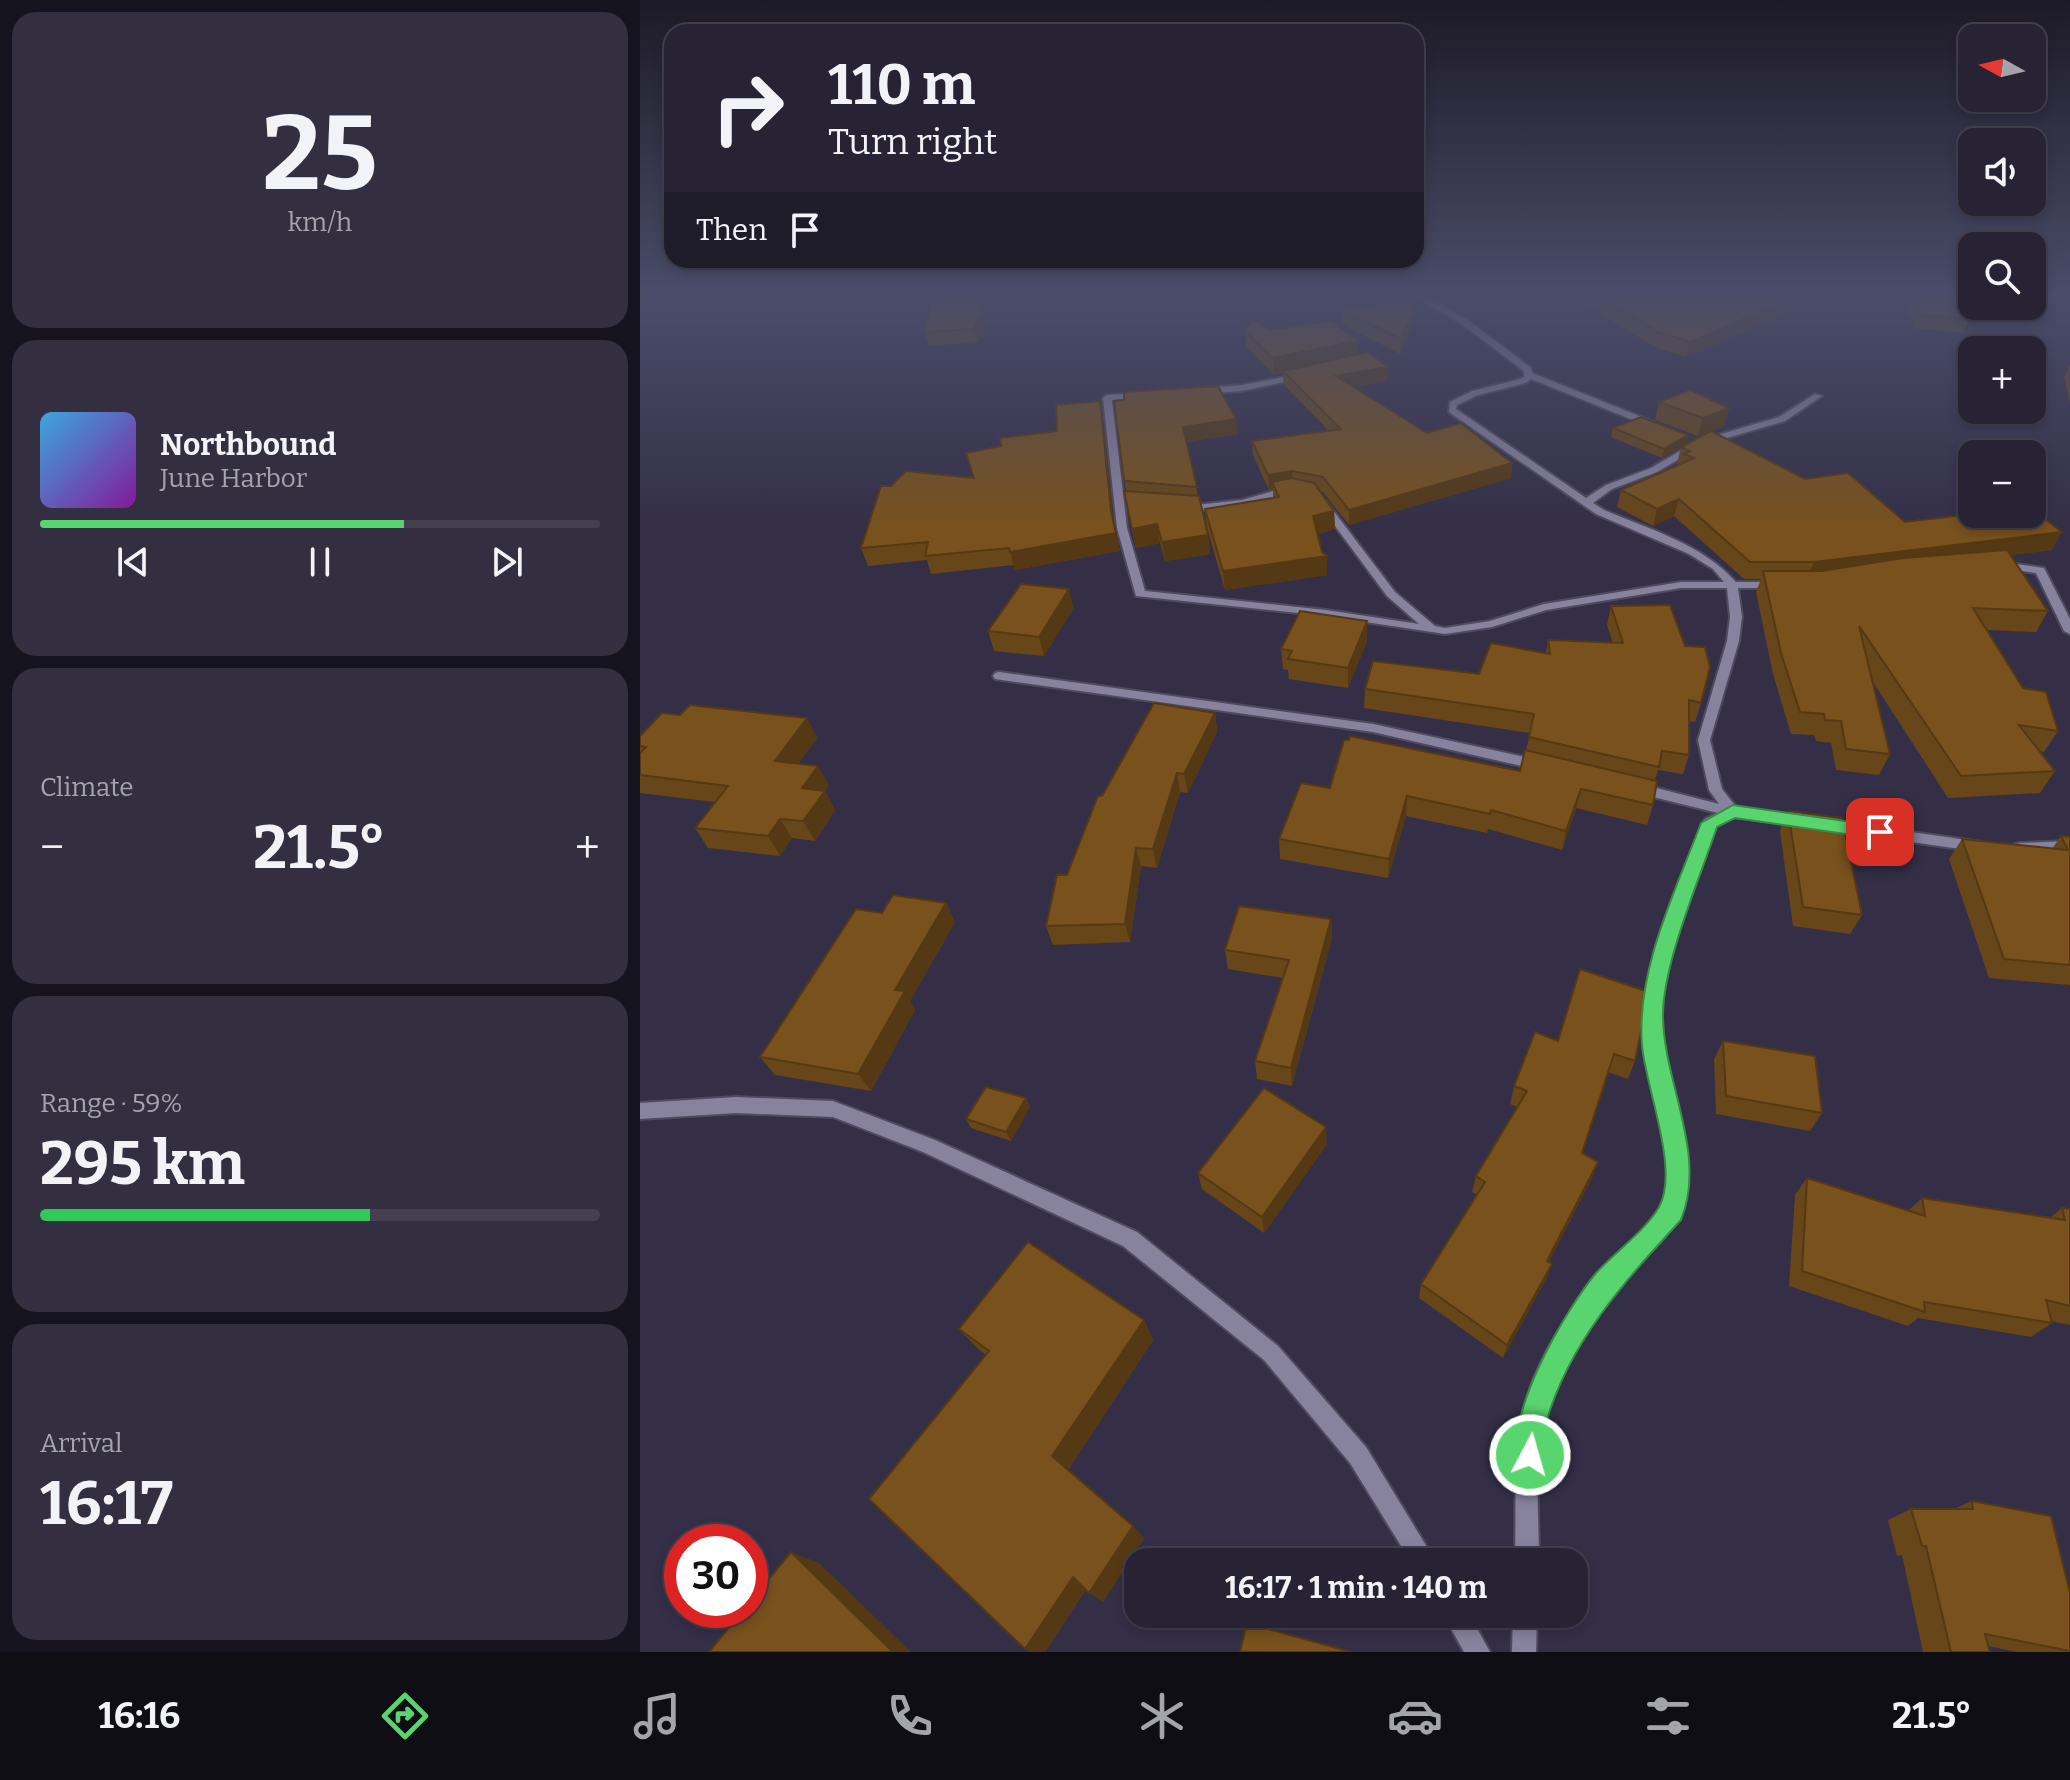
<!DOCTYPE html>
<html lang="en">
<head>
<meta charset="utf-8">
<style>
	:root { --surface:#272335; --page:#332f41; --text:#f1f3f6; --muted:#a4a4ad; --line:#434050; --accent:#59d56f }
	body { margin:0; font-family:Bitter,serif; background:var(--page); color:var(--text); height:100vh; display:flex; flex-direction:column; font-size:30px; white-space:nowrap }
	* { box-sizing:border-box; margin:0 }
	p { font-size:26px; color:var(--muted) }
	.icon { flex:none; width:44px; height:44px; fill:none; stroke:currentColor; stroke-width:2; stroke-linecap:round; stroke-linejoin:round }
	.map { position:relative; flex:1; overflow:hidden }
	.details { display:flex; flex-direction:column; gap:12px; padding:12px; background:#15131d; width:640px }
	.details>* { flex:none }
	.hud { position:absolute; left:24px; top:24px; width:760px; height:244px; border-radius:24px; box-shadow:0 4px 12px #0003,0 0 0 2px var(--line); background:#272335; color:var(--text); overflow:hidden }
	.needle { width:52px; rotate:278deg }
	.controls { position:absolute; left:1318px; top:24px; display:grid; gap:16px }
	.controls a { display:grid; place-items:center; width:88px; height:88px; border-radius:16px; background:var(--surface); box-shadow:0 4px 12px #0003,0 0 0 2px var(--line); font-size:40px }
	.speed { position:absolute; left:24px; top:1524px; display:flex; gap:16px; font-size:40px; font-weight:700; text-align:center }
	.speed>* { display:grid; place-content:center; width:104px; height:104px; border-radius:50%; background:var(--surface); box-shadow:0 4px 12px #0003,0 0 0 2px var(--line); line-height:1 }
	.speed .limit { border:12px solid #d22; background:#fff; color:#111 }
	.pin { position:absolute; display:grid; place-items:center; width:68px; height:68px; color:#fff; margin:-34px; border-radius:16px; box-shadow:0 4px 12px #0006 }
	.me { position:absolute; width:88px; margin:-44px; rotate:6deg; stroke-linejoin:round; filter:drop-shadow(0 0 6px #0008) }
	.turn { display:flex; align-items:center; gap:28px; height:168px; padding:0 32px; font-size:36px }
	.turn .icon { width:104px; height:104px; stroke-width:2.5 }
	.turn b { display:block; font-size:56px; line-height:68px }
	.then { display:flex; align-items:center; height:76px; padding:0 32px; background:#0003; gap:16px; font-size:30px }
	.big { font-size:60px; font-weight:700; line-height:1.1 }
	.details .card { flex:1; display:flex; flex-direction:column; justify-content:center; gap:12px; min-width:0; padding:0 28px; border-radius:24px; background:var(--page) }
	.details .dial { align-items:center; gap:0 }
	.dial b { font-size:104px; line-height:1 }
	.song { display:flex; align-items:center; gap:24px }
	.cover { width:96px; height:96px; border-radius:12px; background:linear-gradient(135deg,hsl(200 70% 55%),hsl(290 70% 35%)) }
	.played { height:8px; border-radius:4px; background:linear-gradient(90deg,var(--accent) 65%,var(--line) 65%) }
	.keys { display:flex; justify-content:space-around; direction:ltr }
	.heat { display:flex; justify-content:space-between; align-items:center; font-size:44px; direction:ltr }
	.charge { height:12px; border-radius:6px; background:linear-gradient(90deg,#34c759 59%,var(--line) 0) }
	.trip { position:absolute; left:484px; top:1548px; width:464px; height:80px; border-radius:24px; background:var(--surface); box-shadow:0 4px 12px #0003,0 0 0 2px var(--line); font-weight:700; line-height:80px; text-align:center }
	.dock { display:flex; height:128px; justify-content:space-around; align-items:center; background:#100e15; color:var(--muted) }
	.dock .icon { width:56px; height:56px }
	.dock .active { color:var(--accent) }
	.dock b { font-size:36px; color:var(--text) }
	main { display:flex; flex:1; min-height:0 }
	.map>svg:first-child { display:block }
	.lines { fill:none; stroke-linecap:round; stroke-linejoin:round }
	.minor-casing { stroke:#4f4b5f; stroke-width:4 }
	.minor { fill:#87829e; fill-rule:evenodd }
	.wall { fill:#674619 }
	.shaded-wall { fill:#543914 }
	.building { fill:#78511d; stroke:#543914; stroke-width:2 }
	.route { fill:#59d56f; stroke:#3a8a48; stroke-width:2 }
</style>
</head>
<body>
<main>
<section class="details">
<div class="card dial"><b>25</b><p>km/h</p></div>
<div class="card">
<div class="song"><i class="cover"></i><div><b>Northbound</b><p>June Harbor</p></div></div>
<div class="played"></div>
<div class="keys"><svg class="icon" aria-label="previous" viewBox="0 0 24 24"><path d="M18 5L8 12l10 7zM5 5v14"/></svg><svg class="icon" aria-label="pause" viewBox="0 0 24 24"><path d="M8 5v14M16 5v14"/></svg><svg class="icon" aria-label="next" viewBox="0 0 24 24"><path d="M6 5l10 7-10 7zM19 5v14"/></svg></div>
</div>
<div class="card"><p>Climate</p>
<div class="heat"><a>−</a><b class="big">21.5°</b><a>+</a></div>
</div>
<div class="card"><p>Range · 59%</p><b class="big">295 km</b><div class="charge"></div></div>
<div class="card"><p>Arrival</p><b class="big">16:17</b></div>
</section>
<div class="map">
<svg width="1430" height="1652" viewBox="0 0 1430 1652">
	<rect width="100%" height="100%" fill="#342f47"/>
	<g class="lines">
		<g class="minor-casing">
			<g id="minor">
				<path d="M775,296H783L829,321L891,368L892,373L1014,422V426H1008L891,379L886,383L838,395L817,405L816,409L946,498L966,485L1011,468L1057,441L1139,417L1175,394L1182,396L1145,421L1063,445L1017,472L972,489L953,503L964,510C1009,529 1062,544 1096,582H1137L1142,585L1137,588H1098L1102,617L1099,641L1070,740L1082,789L1097,808L1161,816L1168,821L1161,826L1094,817L1076,826C1050,896 1018,966 1021,1041C1024,1096 1060,1153 1042,1208C1031,1241 993,1264 972,1290C944,1324 916,1368 905,1411C893,1459 899,1513 899,1562H875C876,1518 874,1472 880,1428C888,1374 922,1319 957,1278C972,1259 1020,1222 1024,1201C1037,1148 1008,1097 1005,1045C999,967 1036,893 1063,823L1065,819L1078,813L997,793L990,788L997,783L1079,804L1069,790L1058,740L1087,641L1090,617L1087,588H1041L906,610L852,627L805,634L686,616L496,596L477,528L463,398L467,395L501,393L505,396L501,399L472,400L487,528L505,591L686,610L779,624L747,596L678,503L683,500L686,501L755,592L795,626L805,628L850,621L904,604L1041,582H1084L1073,569L1049,554L956,514L809,412L810,402L832,391L880,379L884,377V371L823,325Z"/>
				<path d="M660,374L664,376L663,378L602,391L562,394L558,391L562,388L602,385Z"/>
				<path d="M651,486L654,487V491L603,506L546,512L541,509L546,506L602,500Z"/>
				<path d="M1361,562L1404,568L1430,619V634L1424,631L1396,573L1357,567V563Z"/>
				<path d="M359,672L733,724L899,760L906,765L899,770L733,732L355,679L353,676L355,673Z"/>
				<path d="M1186,820L1335,841L1340,842L1342,846L1340,850L1335,851L1186,830L1179,825Z"/>
				<path d="M1430,841V851L1380,853L1375,852L1373,848L1375,844L1380,843Z"/>
				<path d="M96,1097L193,1101L295,1140L497,1232L638,1346L726,1447L796,1562H771L710,1463L624,1360L483,1246L283,1152L193,1117L96,1113L0,1119V1103Z"/>
				<path d="M803,1614H829L850,1652H824Z"/>
				<path d="M873,1614H897L896,1652H872Z"/>
			</g>
		</g>
		<use href="#minor" class="minor"/>
	</g>
	<g class="wall">
		<path d="M350,296L338,342L289,346L285,332Z"/>
		<path d="M932,296H1131L1146,301L1142,315L1046,357L1015,347Z"/>
		<path d="M1266,296H1321L1329,319L1323,333L1274,328Z"/>
		<path d="M702,310H778L760,354L702,324Z"/>
		<path d="M629,330L718,355L747,381L714,387L787,433L872,463L871,478L709,525L683,492H680L694,511L695,529L678,534L687,575L585,590L567,528L565,509L633,498V490H629L613,455L612,441L688,430L644,385L643,373L634,375L606,347L605,331Z"/>
		<path d="M1430,365V403L1424,377Z"/>
		<path d="M460,401L463,418L473,521L480,551L375,570L374,565L291,574L287,560L228,566L221,548L251,486L334,478L326,453L361,446L417,431Z"/>
		<path d="M474,401L596,419L598,434L546,442L558,496L568,535L570,554L525,561L520,543L496,548L484,491H486Z"/>
		<path d="M1019,402L1089,408L1084,426L1071,431L1165,479L1265,522L1412,550L1370,555L1408,611L1396,632L1347,630L1383,688L1418,731L1404,752L1400,751L1415,771L1400,793L1308,798L1233,682L1250,754L1239,775L1196,770L1191,743L1176,741L1174,735L1151,734L1133,674L1116,592L1121,579H1104L1034,516L1013,526L977,507L981,490L1038,465L1037,464L1041,447L1068,432L1058,436L1015,420Z"/>
		<path d="M973,428L1048,435L1046,444L1022,458L971,437Z"/>
		<path d="M429,589L433,609L404,656L354,651L348,631Z"/>
		<path d="M971,606L1061,703L1055,722L1049,721V755L1043,774L1018,770L1015,780L1013,805L1007,825L936,808L922,850L848,829L847,833L766,816L748,878L640,859L639,839L690,788L880,771L886,751L890,733L724,708L725,689L839,674L906,653L908,640L973,643L967,625Z"/>
		<path d="M727,641L708,688L649,679L648,670L643,669L641,649Z"/>
		<path d="M575,713L577,732L548,793L540,792L517,868L501,866L490,942L413,945L406,926L462,796Z"/>
		<path d="M40,715L167,718L177,738L158,764L189,785L185,791L195,810L175,841L152,838L140,856L68,848L55,828L75,802L0,793V736Z"/>
		<path d="M1148,811L1222,915L1210,934L1153,926L1140,831Z"/>
		<path d="M1421,836L1430,837V985L1349,978L1309,859L1322,839L1412,849Z"/>
		<path d="M306,903L315,922L270,1001L275,1010L231,1091L135,1075L120,1057L242,913Z"/>
		<path d="M691,919L692,938L652,1086L617,1079L615,1061L643,978L588,969L585,950Z"/>
		<path d="M940,969L995,1061L988,1079L968,1072L942,1153L958,1162L952,1178L909,1262L912,1264L906,1279L863,1358L779,1298L781,1284L837,1195L832,1192L836,1176L877,1107L870,1104L874,1086L918,1041Z"/>
		<path d="M1083,1041L1182,1113L1170,1131L1076,1114L1074,1059Z"/>
		<path d="M386,1098L390,1107L371,1141L331,1128L326,1119Z"/>
		<path d="M687,1144L624,1233L562,1189L558,1173Z"/>
		<path d="M1167,1178L1268,1211L1282,1198L1410,1218L1422,1208L1430,1209V1325L1411,1321L1412,1323L1391,1337L1278,1318L1268,1326L1149,1286L1155,1195Z"/>
		<path d="M504,1320L513,1340L428,1470L504,1538L463,1602L446,1589L405,1652H391L385,1649L346,1355L337,1348L319,1329Z"/>
		<path d="M1332,1501L1430,1593V1652H1376L1349,1646L1350,1652H1283L1262,1555L1257,1556L1248,1520L1271,1509H1314Z"/>
	</g>
	<g class="shaded-wall">
		<path d="M344,296H350L338,342L334,329Z"/>
		<path d="M779,296L778,310L760,354L761,339Z"/>
		<path d="M1146,301L1142,315L1046,357L1050,342Z"/>
		<path d="M718,341V358L643,371V373L634,375L633,358Z"/>
		<path d="M748,367L747,381L697,390L696,376Z"/>
		<path d="M460,401L463,418L474,528L471,511Z"/>
		<path d="M1089,408L1084,426L1058,436L1063,418Z"/>
		<path d="M596,419L598,434L545,442L543,427Z"/>
		<path d="M1048,435L1046,444L1022,458L1024,449Z"/>
		<path d="M872,463L871,478L709,525V510Z"/>
		<path d="M652,471L653,486L632,482L633,490H629L628,475Z"/>
		<path d="M1039,499L1034,516L1013,526L1017,509Z"/>
		<path d="M694,511L695,529L674,535L673,516Z"/>
		<path d="M517,524L520,543L496,548L492,529Z"/>
		<path d="M1422,532L1412,550L1167,580L1174,562Z"/>
		<path d="M476,533L480,551L375,570L370,552Z"/>
		<path d="M568,535L570,554L525,561L522,542Z"/>
		<path d="M687,556V575L585,590L583,571Z"/>
		<path d="M429,589L433,609L404,656L399,637Z"/>
		<path d="M727,621V641L708,688V668Z"/>
		<path d="M575,713L577,732L548,793L544,774Z"/>
		<path d="M167,718L177,738L146,781L135,761Z"/>
		<path d="M178,766L189,785L185,791L195,810L175,841L163,821L162,788Z"/>
		<path d="M537,773L540,792L517,868L513,849Z"/>
		<path d="M941,789L936,808L922,850L926,831Z"/>
		<path d="M767,796L766,816L748,878L749,859Z"/>
		<path d="M140,819L152,838L140,856L128,836Z"/>
		<path d="M496,848L501,866L490,942L485,924Z"/>
		<path d="M306,903L315,922L270,1001L275,1010L231,1091L218,1074L255,990Z"/>
		<path d="M691,919L692,938L652,1086L651,1068Z"/>
		<path d="M386,1098L390,1107L371,1141L366,1132Z"/>
		<path d="M686,1127L687,1144L624,1233L622,1217Z"/>
		<path d="M958,1162L952,1178L902,1276L907,1261Z"/>
		<path d="M912,1264L906,1279L863,1358L867,1345Z"/>
		<path d="M504,1320L513,1340L427,1472L412,1456Z"/>
		<path d="M493,1526L504,1538L463,1602L449,1593Z"/>
		<path d="M151,1552L179,1563L271,1652H253Z"/>
		<path d="M433,1577L447,1587L405,1652H391L385,1649Z"/>
	</g>
	<g class="building">
		<path d="M292,296H344L334,329L285,332Z"/>
		<path d="M778,296H779L761,339L702,310Z"/>
		<path d="M958,296H1131L1146,301L1050,342L1018,332Z"/>
		<path d="M1275,296H1321L1329,319L1279,314Z"/>
		<path d="M613,320L629,330L692,321L718,341L633,358L605,331Z"/>
		<path d="M728,352L748,367L696,376L787,433L821,423L872,463L709,510L683,477L652,471L628,475L612,441L701,429L643,371Z"/>
		<path d="M578,386L596,419L543,427L557,487L484,481L474,401L484,400V392Z"/>
		<path d="M1050,390L1089,408L1063,418L1019,402Z"/>
		<path d="M460,401L471,511L476,533L370,552L369,548L285,556L288,542L221,548L241,486H251L266,471L334,478L326,453L361,446L360,438L417,431L416,405Z"/>
		<path d="M1001,417L1048,435L1024,449L973,428Z"/>
		<path d="M1071,431L1165,479L1208,473L1265,522L1332,514H1392V509L1422,532L1174,562H1110L1039,499L1017,509L981,490L1054,458L1044,454L1050,451L1041,447Z"/>
		<path d="M652,478L674,483L694,511L673,516L682,552L687,556L583,571L565,509L639,497L632,482Z"/>
		<path d="M484,491L559,496L568,535L522,542L517,524L492,529Z"/>
		<path d="M1367,550L1408,611L1333,608L1383,688L1406,692L1418,731L1379,725L1415,771L1321,776L1219,626L1250,754L1206,749L1201,721L1185,720L1184,714L1160,712L1141,653L1123,571H1182L1263,558Z"/>
		<path d="M381,584L429,589L399,637L348,631Z"/>
		<path d="M1030,605L1045,646L1065,647L1070,667L1061,703L1049,700V755L1022,751L1019,767L889,737L894,714L725,689L733,661L839,674L851,643L910,654L908,640L983,643L971,606Z"/>
		<path d="M660,611L727,621L708,668L648,659L652,651L641,649Z"/>
		<path d="M514,703L575,713L544,774L537,773L513,849L496,848L485,924L406,926L417,875H427L458,796H462Z"/>
		<path d="M50,705L167,718L135,761L178,766L162,788L185,791L163,821L140,819L128,836L55,828L88,786L0,775V753L6,747L0,746V736L22,713L40,715Z"/>
		<path d="M710,736L880,771L885,750L1017,781L1013,805L941,789L926,831L851,810L850,814L767,796L749,859L639,839L661,783L690,788L704,740H709Z"/>
		<path d="M1148,811L1202,818L1222,915L1163,907Z"/>
		<path d="M1421,836L1430,837V965L1364,959L1322,839L1428,850Z"/>
		<path d="M253,895L306,903L255,990L265,991L218,1074L120,1057L216,909L242,913Z"/>
		<path d="M599,906L691,919L651,1068L615,1061L649,960L585,950Z"/>
		<path d="M940,969L1009,992L995,1061L974,1054L942,1153L958,1162L907,1261L912,1264L867,1345L781,1284L845,1182L836,1176L887,1091L874,1086L895,1032L918,1041Z"/>
		<path d="M1083,1041L1175,1056L1182,1113L1086,1096Z"/>
		<path d="M346,1087L386,1098L366,1132L326,1119Z"/>
		<path d="M624,1088L686,1127L622,1217L558,1173Z"/>
		<path d="M1167,1178L1285,1216L1282,1198L1425,1220L1422,1208L1430,1209V1306L1406,1300L1412,1323L1284,1302L1285,1312L1162,1271Z"/>
		<path d="M388,1242L504,1320L412,1456L493,1526L449,1593L433,1577L385,1649L229,1499L349,1351L319,1329Z"/>
		<path d="M1332,1501L1411,1516L1430,1593V1651L1345,1634L1350,1652H1311L1286,1546H1282L1271,1509H1333Z"/>
		<path d="M151,1552L253,1652H69L103,1610H110V1602Z"/>
		<path d="M607,1623L711,1652H600Z"/>
	</g>
	<linearGradient id="sky" x2="0" y2="1"><stop stop-color="#1d1a27"/><stop offset="0.56" stop-color="#4a4d69"/><stop offset="1" stop-color="#4a4d69" stop-opacity="0"/></linearGradient>
	<rect width="1430" height="527" fill="url(#sky)"/>
	<path class="route" d="M1093,805L1240,826L1249,832L1240,839L1095,818L1077,827C1060,878 1023,963 1023,1015C1023,1082 1068,1154 1041,1220C985,1281 929,1342 906,1423C902,1438 906,1451 900,1466L890,1470L880,1466C861,1419 926,1309 956,1273C975,1252 1005,1231 1019,1207C1040,1170 1005,1086 1002,1045C996,970 1035,892 1061,823Z"/>
</svg>
<div class="controls">
<a><svg class="needle" viewBox="-14 -14 28 28"><path d="M0-13l5 13h-10z" fill="#e53935"/><path d="M0 13l5-13h-10z" fill="#a4a4ad"/></svg></a>
<a><svg class="icon" aria-label="sound" viewBox="0 0 24 24"><path d="M4 9h4l5-4v14l-5-4H4zM17 9q2 3 0 6"/></svg></a>
<a><svg class="icon" aria-label="search" viewBox="0 0 24 24"><circle cx="10" cy="10" r="6"/><path d="M15 15l6 6"/></svg></a>
<a>+</a>
<a>−</a>
</div>
<div class="speed"><div class="limit">30</div></div>
<div class="pin" style="left:1240px;top:832px;background:#d93025"><svg class="icon" aria-label="arrive" viewBox="0 0 24 24"><path d="M6 21V4h12l-3 4 3 4H6"/></svg></div>
<svg class="me" style="left:890px;top:1455px" viewBox="-20 -20 40 40"><circle r="17" fill="#59d56f" stroke="#fff" stroke-width="3"/><path d="M0-11L8 9 0 5-8 9z" fill="#fff"/></svg>
<div class="trip">16:17 · 1 min · 140 m</div>
<div class="hud">
<div class="turn"><svg class="icon" aria-label="right" viewBox="0 0 24 24"><path d="M7 20v-9h11M14 6l5 5-5 5"/></svg><div><b>110 m</b>Turn right</div></div>
<div class="then">Then<svg class="icon" aria-label="arrive" viewBox="0 0 24 24"><path d="M6 21V4h12l-3 4 3 4H6"/></svg></div>
</div>
</div>
</main>
<nav class="dock">
<b>16:16</b>
<svg class="icon active" aria-label="directions" viewBox="0 0 24 24"><path d="M12 3l9 9-9 9-9-9zM9 14v-3h6M13 9l2 2-2 2"/></svg>
<svg class="icon" aria-label="music" viewBox="0 0 24 24"><path d="M9 18V5l10-2v13"/><circle cx="6" cy="18" r="3"/><circle cx="16" cy="16" r="3"/></svg>
<svg class="icon" aria-label="phone" viewBox="0 0 24 24"><path d="M5 4h4l2 5-3 2q2 4 5 5l2-3 5 2v4C11 20 4 13 5 4z"/></svg>
<svg class="icon" aria-label="climate" viewBox="0 0 24 24"><path d="M12 3v18M4 7l16 10M4 17L20 7"/></svg>
<svg class="icon" aria-label="car" viewBox="0 0 24 24"><path d="M5 17H2v-5l4-1 3-4h7l3 4 3 1v5h-3M9 17h6M6 11h13"/><circle cx="7" cy="17" r="2"/><circle cx="17" cy="17" r="2"/></svg>
<svg class="icon" aria-label="filters" viewBox="0 0 24 24"><path d="M4 7h16M4 17h16"/><circle cx="9" cy="7" r="2"/><circle cx="15" cy="17" r="2"/></svg>
<b>21.5°</b>
</nav>
</body>
</html>
